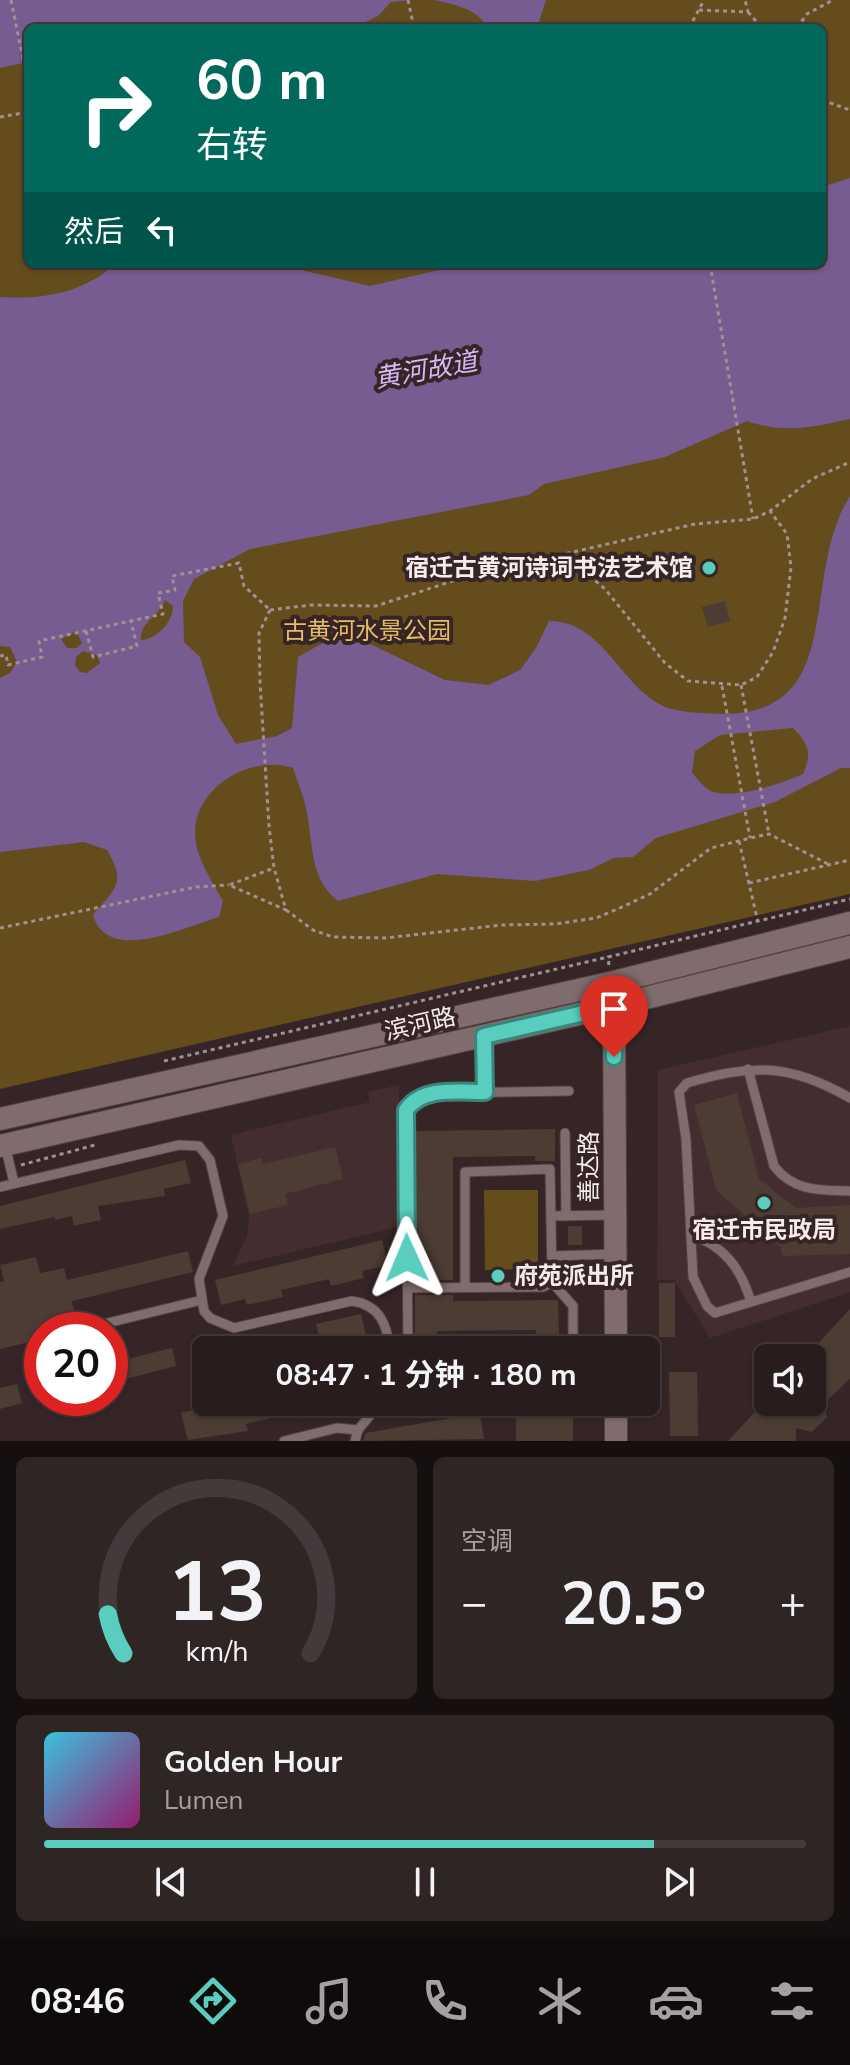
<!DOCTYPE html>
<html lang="zh">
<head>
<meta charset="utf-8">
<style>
	:root { --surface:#281c1c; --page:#302525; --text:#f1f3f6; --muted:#a5a1a3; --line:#443a3b; --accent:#59cebf }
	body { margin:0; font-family:"Nunito Sans","Noto Sans SC",sans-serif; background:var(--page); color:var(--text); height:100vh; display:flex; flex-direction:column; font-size:30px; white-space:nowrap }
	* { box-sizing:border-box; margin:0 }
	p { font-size:26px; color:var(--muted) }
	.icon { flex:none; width:44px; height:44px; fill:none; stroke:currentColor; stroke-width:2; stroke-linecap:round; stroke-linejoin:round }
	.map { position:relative; height:1441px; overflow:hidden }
	.sheet { display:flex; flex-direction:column; gap:16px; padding:16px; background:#160f0f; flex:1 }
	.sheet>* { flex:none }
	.hud { position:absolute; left:24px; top:24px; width:802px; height:244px; border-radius:12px; box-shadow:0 2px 6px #0004,0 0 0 2px var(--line); background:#00695c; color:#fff; overflow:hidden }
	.fabs { position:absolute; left:754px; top:1344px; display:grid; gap:16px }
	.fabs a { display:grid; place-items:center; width:72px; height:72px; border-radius:12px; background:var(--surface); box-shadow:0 2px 6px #0004,0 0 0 2px var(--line); font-size:40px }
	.speed { position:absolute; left:24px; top:1312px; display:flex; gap:16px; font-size:40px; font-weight:700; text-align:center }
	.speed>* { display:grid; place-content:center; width:104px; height:104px; border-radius:50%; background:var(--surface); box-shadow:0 2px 6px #0004,0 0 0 2px var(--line); line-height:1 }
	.speed .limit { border:12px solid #d22; background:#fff; color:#111 }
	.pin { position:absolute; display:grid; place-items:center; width:68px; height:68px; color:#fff; margin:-82px -34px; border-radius:50% 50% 50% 0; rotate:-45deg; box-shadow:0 0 8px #0007 }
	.pin .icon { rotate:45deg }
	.me { position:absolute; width:88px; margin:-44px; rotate:359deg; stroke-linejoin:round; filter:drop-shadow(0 0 6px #0008) }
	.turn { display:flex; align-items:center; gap:28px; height:168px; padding:0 40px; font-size:36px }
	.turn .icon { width:104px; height:104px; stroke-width:2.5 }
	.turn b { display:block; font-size:56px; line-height:68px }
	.then { display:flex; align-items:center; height:76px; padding:0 40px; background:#0003; gap:16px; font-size:30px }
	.big { font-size:60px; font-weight:700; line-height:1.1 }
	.sheet .card { flex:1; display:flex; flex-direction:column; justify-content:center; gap:12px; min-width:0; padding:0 28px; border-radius:12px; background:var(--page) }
	.sheet .dial { align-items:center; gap:0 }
	.dial svg { height:208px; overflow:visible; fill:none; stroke:var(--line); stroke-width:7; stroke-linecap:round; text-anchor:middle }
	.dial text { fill:var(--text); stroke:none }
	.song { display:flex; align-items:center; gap:24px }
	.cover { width:96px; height:96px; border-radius:12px; background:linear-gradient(135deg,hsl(190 70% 55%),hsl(320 70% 35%)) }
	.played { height:8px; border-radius:4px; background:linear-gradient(90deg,var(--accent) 80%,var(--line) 80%) }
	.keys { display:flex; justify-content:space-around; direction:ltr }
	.heat { display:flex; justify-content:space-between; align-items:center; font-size:44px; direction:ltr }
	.sheet .tiles { flex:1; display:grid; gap:16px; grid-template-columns:1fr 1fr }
	.card:last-child { grid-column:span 2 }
	.trip { position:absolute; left:192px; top:1336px; width:468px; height:80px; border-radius:12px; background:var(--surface); box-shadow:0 2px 6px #0004,0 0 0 2px var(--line); font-weight:700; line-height:80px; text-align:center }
	.dock { display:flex; height:128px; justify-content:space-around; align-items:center; background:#100b0b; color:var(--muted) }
	.dock .icon { width:56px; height:56px }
	.dock .active { color:var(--accent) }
	.dock b { font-size:36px; color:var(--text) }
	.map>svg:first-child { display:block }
	.built { fill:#442d2e }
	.green { fill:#644c1d; fill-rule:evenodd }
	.water { fill:#765c90; fill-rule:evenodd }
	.building { fill:#4c3c34 }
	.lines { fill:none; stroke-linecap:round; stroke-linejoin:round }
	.service-casing { stroke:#514344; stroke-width:11 }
	.tertiary-casing { stroke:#514344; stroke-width:24 }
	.secondary-casing { stroke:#514344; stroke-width:24 }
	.path { stroke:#a09192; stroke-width:3; stroke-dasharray:4 4; stroke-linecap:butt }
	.service { stroke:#806c6d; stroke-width:9 }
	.tertiary { stroke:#806c6d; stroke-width:22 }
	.secondary { stroke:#806c6d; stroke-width:22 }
	.route-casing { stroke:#3a867c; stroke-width:20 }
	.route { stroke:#59cebf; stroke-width:14 }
	.poi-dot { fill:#59cebf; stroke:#362526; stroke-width:3 }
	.labels { text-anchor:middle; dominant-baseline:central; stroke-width:8; stroke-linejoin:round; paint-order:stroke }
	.poi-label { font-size:24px; font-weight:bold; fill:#f7ebec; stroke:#362526; text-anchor:end }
	.park-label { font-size:24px; fill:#e7bb67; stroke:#362526 }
	.street-label { font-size:24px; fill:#f7ebec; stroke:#362526 }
	.water-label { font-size:26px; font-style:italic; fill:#d6b7f5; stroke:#362526 }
</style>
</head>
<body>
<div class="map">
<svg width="850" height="1441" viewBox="0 0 850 1441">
	<rect width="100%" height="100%" fill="#362526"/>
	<g class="built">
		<path d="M850,1026V1292L710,1338L674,1280H657L658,1070Z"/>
		<path d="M399,1085V1227L233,1266L247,1236L249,1218L231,1135L370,1102L368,1092Z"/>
	</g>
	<g class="green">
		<path d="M0,0H850V894L0,1089ZM28,28H822V264H28Z"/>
		<path d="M484,1190H538V1269L485,1270Z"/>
	</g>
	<g class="water">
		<path d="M0,0H412L391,2L378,16L353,28H28V62L0,68Z"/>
		<path d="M434,0H546L537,28H487C480,9 452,4 434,0Z"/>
		<path d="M850,178V419C813,427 784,434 747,421L665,457L544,484L529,495L250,549L194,579L183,601L184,642L200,657L218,715L236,744L277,736L292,728L298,657L330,639L368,643L445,680L488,685L520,670L536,648L549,621C602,621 618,682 661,705C677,713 704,713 721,714C850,715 798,577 850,496V768H841L775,802L656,838L633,857L614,858L589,870L535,881L437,874L338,901C307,877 314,838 305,804C302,792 297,780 293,768C252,754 195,786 195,833C195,856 212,881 223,901L219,917C185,927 107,965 93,915C115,889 127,883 107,850L84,842L0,852V678L10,673L17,662L10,647L0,646V297C41,300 84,293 115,264H290L305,271L370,286L465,264H822V187ZM165,600L173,606C173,622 157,639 141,640C140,621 159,617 165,600ZM76,631L82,643L77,648H67L61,639ZM83,651L97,655L100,663L87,673L80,672L75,665L76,657ZM793,728C809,744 812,753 803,774C781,784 734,800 711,791C704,788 697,778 692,773L695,751L720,735Z"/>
	</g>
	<g class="building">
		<path d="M725,601L730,621L708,627L702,607Z"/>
		<path d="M737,1093L759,1179L796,1208L850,1205V1254L783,1256L780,1247L716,1190L694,1105Z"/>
		<path d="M555,1129V1161H535V1156L453,1157V1280H415L414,1131Z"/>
		<path d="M335,1147L343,1179L285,1194L288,1205L250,1214L238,1164L261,1158L263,1164Z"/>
		<path d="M185,1160L191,1183L164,1189L165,1196L98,1206L101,1220L74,1226L72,1216L55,1220V1217L0,1229V1206Z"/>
		<rect x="568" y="1226" width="14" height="19"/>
		<path d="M382,1240L388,1265L362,1271L364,1278L331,1286L329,1279L281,1290L283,1297L247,1305L245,1299L221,1305L215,1280Z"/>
		<path d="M188,1251L193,1272L72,1301L78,1330H42V1339L0,1349V1282L4,1281L0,1265L36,1257L40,1273L64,1268L67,1280Z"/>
		<rect x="659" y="1283" width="16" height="54"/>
		<path d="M415,1295H453V1301L558,1300L559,1335H536V1330L437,1331V1337H415Z"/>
		<path d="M850,1309V1379L824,1403L827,1417L812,1432L796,1428V1441H728L764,1402H812V1350Z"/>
		<path d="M361,1314L367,1340L322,1350L316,1324Z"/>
		<path d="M172,1348L176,1366L110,1383V1363Z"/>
		<path d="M669,1372H697L698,1436H670Z"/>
		<path d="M17,1384L22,1403L0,1409V1388Z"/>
		<path d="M228,1402H346V1407L297,1419L295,1412L246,1424L248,1431L188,1440L181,1413Z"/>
		<path d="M535,1402H573V1441H516V1415H535Z"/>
		<path d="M480,1413L484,1439L363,1441L366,1433Z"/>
	</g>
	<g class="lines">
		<g class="service-casing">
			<g id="service">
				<path d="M484,1036L485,1092"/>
				<path d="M748,1069L774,1166C794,1192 820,1190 850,1191"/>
				<path d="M850,1098C789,1063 753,1064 687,1083L679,1092L686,1139L693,1277L707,1306L715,1313L850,1272"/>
				<path d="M565,1133L566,1216"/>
				<path d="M5,1145L14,1183"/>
				<path d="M0,1187L179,1145L199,1146L210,1160L223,1216L199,1279L204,1311L210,1318L234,1328L352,1301C380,1305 388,1325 389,1350"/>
				<path d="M551,1216L615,1215"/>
				<path d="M691,1235C725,1246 741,1269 751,1302"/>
				<path d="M552,1256L615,1254"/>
				<path d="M551,1281L573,1306V1350"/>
				<path d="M407,1288L543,1287L549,1284L552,1275L550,1169L465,1172V1287"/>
				<path d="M95,1326L202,1300"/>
				<path d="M408,1350L406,1110L417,1099L435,1093L569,1091"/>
				<path d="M284,1441L337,1428L358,1430"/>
				<path d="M355,1441L358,1430L381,1402"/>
			</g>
		</g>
		<g class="tertiary-casing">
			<g id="tertiary">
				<path d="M610,983L614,1006L616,1350"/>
				<path d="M616,1402V1441"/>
			</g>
		</g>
		<g class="secondary-casing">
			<g id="secondary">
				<path d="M0,1119L610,983L850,923"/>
				<path d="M0,1146L614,1006L850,947"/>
			</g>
		</g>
		<g class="path">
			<path d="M11,0L28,83"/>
			<path d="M408,0L414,28"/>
			<path d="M699,10L748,12L745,0"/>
			<path d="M748,12L762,28"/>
			<path d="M689,28L704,0"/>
			<path d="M797,28L807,14L833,0"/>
			<path d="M822,100L850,110"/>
			<path d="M0,117L28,112"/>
			<path d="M710,264L753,519"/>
			<path d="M565,555L605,589L665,663L688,681L741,685L757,677L773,652L785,618L791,567L787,534L770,511"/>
			<path d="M270,610L311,605L376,606L468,576L695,524L753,519L770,511L812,479L850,462"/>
			<path d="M270,610L259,633L260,682L269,826L274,868L286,910L229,885L274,868"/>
			<path d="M86,631L93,657L137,646L131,621"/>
			<path d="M0,656L6,655L8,665L42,657L39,641L163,614L158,593L175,590L172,576L239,563L244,586L270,610"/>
			<path d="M741,685L769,834"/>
			<path d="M722,686L750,838"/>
			<path d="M739,841L758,922"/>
			<path d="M749,883L850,860"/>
			<path d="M286,910L313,930L333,937L385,938L502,925L555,924L596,918L620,908L650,894L711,848L750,838L769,834L828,864"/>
			<path d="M0,928L196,887L229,885"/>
			<path d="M609,965L608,957L850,899"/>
			<path d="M164,1061L608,957"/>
			<path d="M21,1165L95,1145"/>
		</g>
		<use href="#service" class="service"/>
		<use href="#tertiary" class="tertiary"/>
		<use href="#secondary" class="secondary"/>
	</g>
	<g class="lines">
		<g class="route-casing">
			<path id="route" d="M407,1258L406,1110C423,1086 459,1092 485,1092L484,1036L614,1006V1057"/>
		</g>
		<use href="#route" class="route"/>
	</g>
	<g class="poi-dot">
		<circle cx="709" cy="568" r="8"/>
		<circle cx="764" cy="1203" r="8"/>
		<circle cx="498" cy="1276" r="8"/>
	</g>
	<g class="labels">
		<g class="poi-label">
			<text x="693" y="568">宿迁古黄河诗词书法艺术馆</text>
			<text x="764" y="1230" text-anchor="middle">宿迁市民政局</text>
			<text x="514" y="1276" text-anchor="start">府苑派出所</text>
		</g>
		<g class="park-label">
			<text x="367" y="631">古黄河水景公园</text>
		</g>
		<g class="street-label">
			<text transform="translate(420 1024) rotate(-13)">滨河路</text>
			<text transform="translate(589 1167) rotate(-90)">善达路</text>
		</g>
		<g class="water-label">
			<text transform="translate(426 370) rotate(-10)">黄河故道</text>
		</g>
	</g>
</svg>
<div class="fabs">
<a><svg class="icon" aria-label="sound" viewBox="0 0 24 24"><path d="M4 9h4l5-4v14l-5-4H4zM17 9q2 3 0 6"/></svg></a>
</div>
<div class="speed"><div class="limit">20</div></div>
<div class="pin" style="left:614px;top:1057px;background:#d93025"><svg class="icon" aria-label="arrive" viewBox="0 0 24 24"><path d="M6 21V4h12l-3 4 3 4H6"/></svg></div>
<svg class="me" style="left:407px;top:1258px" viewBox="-20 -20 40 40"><path d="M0-17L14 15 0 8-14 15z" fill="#59cebf" stroke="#fff" stroke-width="4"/></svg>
<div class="trip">08:47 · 1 分钟 · 180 m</div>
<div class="hud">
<div class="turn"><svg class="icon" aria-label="right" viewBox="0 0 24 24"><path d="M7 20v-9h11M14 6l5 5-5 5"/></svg><div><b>60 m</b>右转</div></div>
<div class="then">然后<svg class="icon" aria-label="left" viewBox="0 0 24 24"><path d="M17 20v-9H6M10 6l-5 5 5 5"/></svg></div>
</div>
</div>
<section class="sheet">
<div class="tiles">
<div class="card dial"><svg viewBox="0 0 100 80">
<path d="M14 69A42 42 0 1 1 86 69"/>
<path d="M14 69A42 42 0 0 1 8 54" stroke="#59cebf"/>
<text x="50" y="56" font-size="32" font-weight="700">13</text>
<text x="50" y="72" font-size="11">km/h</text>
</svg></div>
<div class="card"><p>空调</p>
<div class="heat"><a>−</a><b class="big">20.5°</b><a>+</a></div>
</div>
<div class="card">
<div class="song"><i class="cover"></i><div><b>Golden Hour</b><p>Lumen</p></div></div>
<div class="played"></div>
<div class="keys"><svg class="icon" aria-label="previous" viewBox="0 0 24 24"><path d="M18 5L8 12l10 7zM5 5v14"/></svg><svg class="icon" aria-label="pause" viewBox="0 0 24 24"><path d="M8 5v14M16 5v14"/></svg><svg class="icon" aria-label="next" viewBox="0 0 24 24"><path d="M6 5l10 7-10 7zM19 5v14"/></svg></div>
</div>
</div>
</section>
<nav class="dock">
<b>08:46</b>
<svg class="icon active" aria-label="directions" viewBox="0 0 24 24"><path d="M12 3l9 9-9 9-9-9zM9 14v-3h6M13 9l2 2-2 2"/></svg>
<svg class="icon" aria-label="music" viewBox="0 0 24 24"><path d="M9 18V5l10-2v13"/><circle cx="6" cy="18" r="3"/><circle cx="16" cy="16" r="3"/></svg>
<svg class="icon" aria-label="phone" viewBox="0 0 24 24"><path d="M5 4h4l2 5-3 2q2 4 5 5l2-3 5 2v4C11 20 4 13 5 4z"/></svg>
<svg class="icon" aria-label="climate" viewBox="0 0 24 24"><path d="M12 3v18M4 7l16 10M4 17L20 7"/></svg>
<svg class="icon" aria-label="car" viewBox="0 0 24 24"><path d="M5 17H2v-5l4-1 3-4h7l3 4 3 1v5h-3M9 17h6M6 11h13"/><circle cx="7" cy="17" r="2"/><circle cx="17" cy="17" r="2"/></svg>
<svg class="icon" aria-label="filters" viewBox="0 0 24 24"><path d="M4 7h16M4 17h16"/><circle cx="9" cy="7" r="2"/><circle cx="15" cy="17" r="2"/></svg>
</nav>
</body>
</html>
